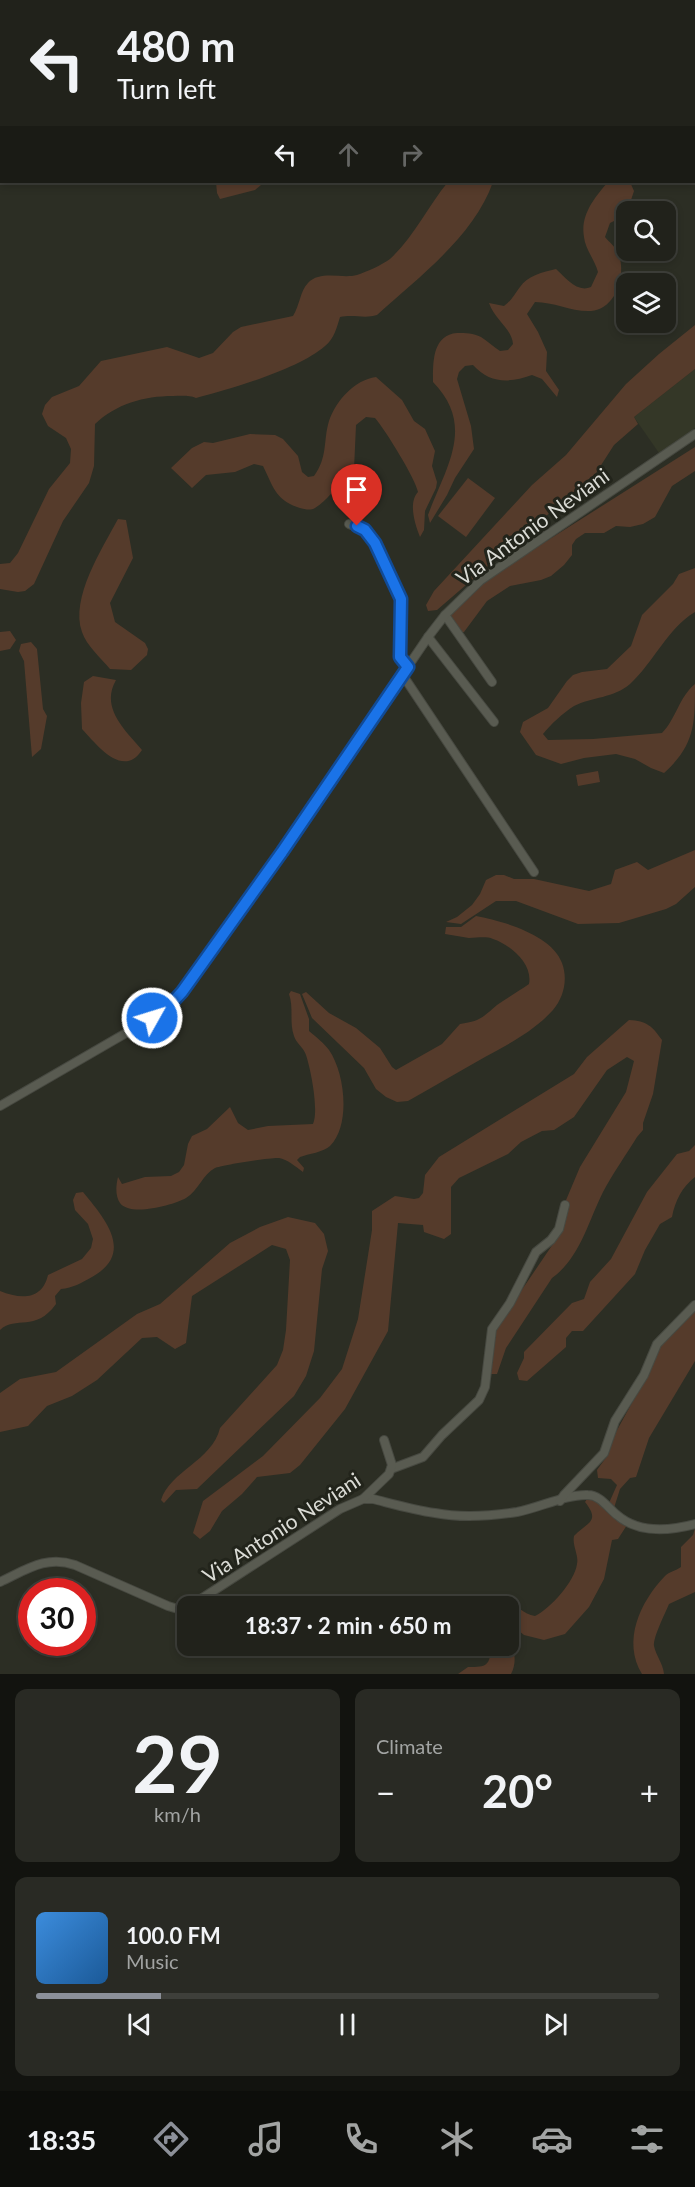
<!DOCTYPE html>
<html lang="en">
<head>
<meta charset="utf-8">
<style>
	:root { --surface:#21221b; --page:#292a24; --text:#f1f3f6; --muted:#a2a4a3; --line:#3e3f3a; --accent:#8c9099 }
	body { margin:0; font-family:Lato,sans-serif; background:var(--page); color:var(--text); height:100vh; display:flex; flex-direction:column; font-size:22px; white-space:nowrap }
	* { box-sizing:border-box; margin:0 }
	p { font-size:20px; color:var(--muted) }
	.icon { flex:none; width:33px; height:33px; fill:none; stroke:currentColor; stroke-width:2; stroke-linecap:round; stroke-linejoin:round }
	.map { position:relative; height:1674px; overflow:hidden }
	.panel { display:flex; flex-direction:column; gap:15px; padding:15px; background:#12130f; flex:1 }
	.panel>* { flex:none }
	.top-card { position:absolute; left:0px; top:0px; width:696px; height:183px; box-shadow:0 3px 9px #0003,0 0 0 2px var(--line); background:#21221b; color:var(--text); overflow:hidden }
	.tools { position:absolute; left:616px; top:201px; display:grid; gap:12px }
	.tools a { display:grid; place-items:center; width:60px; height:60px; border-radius:12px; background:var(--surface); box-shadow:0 3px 9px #0003,0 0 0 2px var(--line); font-size:30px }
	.speed { position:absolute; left:18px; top:1578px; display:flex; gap:12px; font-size:30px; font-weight:700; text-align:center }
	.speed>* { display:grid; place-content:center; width:78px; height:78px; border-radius:50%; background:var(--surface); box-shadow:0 3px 9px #0003,0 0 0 2px var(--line); line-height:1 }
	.speed .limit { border:9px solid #d22; background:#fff; color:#111 }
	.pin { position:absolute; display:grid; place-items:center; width:51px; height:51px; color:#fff; margin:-62px -26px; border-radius:50% 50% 50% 0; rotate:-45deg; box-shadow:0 0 6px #0007 }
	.pin .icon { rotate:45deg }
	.me { position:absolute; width:66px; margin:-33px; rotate:51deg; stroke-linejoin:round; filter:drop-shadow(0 0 4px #0008) }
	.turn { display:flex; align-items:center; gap:21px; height:126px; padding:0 18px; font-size:27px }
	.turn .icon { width:78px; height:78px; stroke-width:2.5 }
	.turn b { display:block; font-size:42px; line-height:51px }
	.lanes { display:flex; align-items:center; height:57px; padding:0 18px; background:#0003; justify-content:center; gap:30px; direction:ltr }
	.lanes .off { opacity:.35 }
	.big { font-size:45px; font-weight:700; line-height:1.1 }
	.panel .widget { flex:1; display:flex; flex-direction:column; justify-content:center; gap:9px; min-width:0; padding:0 21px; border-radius:12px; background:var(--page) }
	.panel .dial { align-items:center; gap:0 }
	.dial b { font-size:78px; line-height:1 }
	.song { display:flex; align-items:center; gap:18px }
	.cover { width:72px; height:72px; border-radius:9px; background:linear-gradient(135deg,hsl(210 70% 55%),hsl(210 70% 35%)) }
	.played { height:6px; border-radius:3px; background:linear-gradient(90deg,var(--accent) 20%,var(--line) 20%) }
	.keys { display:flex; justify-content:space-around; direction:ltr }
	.heat { display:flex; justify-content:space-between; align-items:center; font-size:33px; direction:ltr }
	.panel .tiles { flex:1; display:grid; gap:15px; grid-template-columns:1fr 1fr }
	.widget:last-child { grid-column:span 2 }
	.trip { position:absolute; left:177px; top:1596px; width:342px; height:60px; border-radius:12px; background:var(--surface); box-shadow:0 3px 9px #0003,0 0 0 2px var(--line); font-weight:700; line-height:60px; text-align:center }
	.tab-bar { display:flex; height:96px; justify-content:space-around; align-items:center; background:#0d0e0b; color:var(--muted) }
	.tab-bar .icon { width:42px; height:42px }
	.tab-bar .active { color:var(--accent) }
	.tab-bar b { font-size:27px; color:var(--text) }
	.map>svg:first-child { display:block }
	.built { fill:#343727 }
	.green { fill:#553b2b }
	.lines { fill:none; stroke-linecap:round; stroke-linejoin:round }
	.minor-casing { stroke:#474941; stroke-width:10 }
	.minor { stroke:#595b51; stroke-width:8 }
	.route-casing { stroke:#114b97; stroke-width:15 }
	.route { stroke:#1a73e8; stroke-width:10 }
	.labels { text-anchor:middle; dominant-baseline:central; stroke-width:6; stroke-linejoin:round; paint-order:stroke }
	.street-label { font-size:21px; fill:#dadbd5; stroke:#22241b }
</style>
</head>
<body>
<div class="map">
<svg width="695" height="1674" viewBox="0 0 695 1674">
	<rect width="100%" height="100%" fill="#2c2e24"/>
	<path class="built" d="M695,369V428L659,453L634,417Z"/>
	<g class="green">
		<path d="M216,182H257L261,185L255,190L220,199L217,193Z"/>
		<path d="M448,182H493C474,236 419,277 377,315C364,319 354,314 340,317C337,327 334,339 325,346C299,369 231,389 196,398C189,395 181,396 173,396C144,396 116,404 95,424L94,466L89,483L63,521L34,584L25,591L18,592L0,589V564L10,563L18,553L49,489L70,463L71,449L66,438L48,426L42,414L45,405L52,397L79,386L101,361L167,347L199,358L213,353L233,332L241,327L293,316C300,305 300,291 308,283C320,270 342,279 357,275C366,272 382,265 390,259C414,237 428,206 448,182Z"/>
		<path d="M608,182H630L634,191L626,215L610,223L605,237C609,242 617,248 619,255C626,276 616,309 591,311C572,312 554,302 535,302L527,314L538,332L547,352L546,371L559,390L557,397L542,379L532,375C510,383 490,384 473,365L465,366L459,372L457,379L471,426L474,449L455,478L447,495L430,523L428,515C446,467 476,426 433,382C433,363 432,335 457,333C466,333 473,333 481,337C487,341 494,347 500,351L508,350L513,344C512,329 495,320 489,303L504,306C512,300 514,295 520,287C527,276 543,272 556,269C566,278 577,293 591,287L598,272C595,260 585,249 584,237C580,215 595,197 608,182Z"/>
		<path d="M695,325V369L634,417L638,424L614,445L596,473L437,610L428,611L426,605L434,591L532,485L566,455L626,384L659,354Z"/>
		<path d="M376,377L402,400L414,421L425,429L435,451L432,466L437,482L436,488L425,511L424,530L420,537C415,524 408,503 418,492C415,478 386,431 375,418L366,417L356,425L354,469L352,476L348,478L344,477C336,487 327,501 315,508C310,511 303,509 297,507C275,499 273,486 263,466L254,464L235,472L206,475L192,488L171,468L192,448L204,442L213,443L250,434L275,435L283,439L298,456L302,472L308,477L314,476C328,457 323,441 329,421C336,401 354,380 376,377Z"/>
		<path d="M695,447V471L672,486L655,517L643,524L630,527L616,526L604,533H585L576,539L572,545V555L564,565L551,576L541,580L510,586L487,601L464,632L460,633L448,618L450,613L482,582Z"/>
		<path d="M468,478L495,498L466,537L438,516Z"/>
		<path d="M118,519L126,520L133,558L110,603L115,622L145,643L148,649L147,655L131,670L110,669C101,658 86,645 82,632C70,598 102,549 118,519Z"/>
		<path d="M695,568V612C667,629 654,662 630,684C614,698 592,697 574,706C563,713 551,724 543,734L548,740L593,739L662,733C676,719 679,697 695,684C695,724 695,745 664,773L651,768L635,759L616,754L584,758L561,764L536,755L520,732L523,722L548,708L567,681L573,675L582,672L607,669L631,646L642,615L673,584L679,574Z"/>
		<path d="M10,631L16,640L10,649L0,651V632Z"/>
		<path d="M31,642L37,649L43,709L47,716L41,749L32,757L24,661L19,651L21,644Z"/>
		<path d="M93,676L116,680C100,708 125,730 142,750C123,779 97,745 82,729L81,703L84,682Z"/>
		<path d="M598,771L600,782L578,786L576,775Z"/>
		<path d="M695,850V887L676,904L666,909L619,923L578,924L516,901H496L461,924L446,922L457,917L472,905L480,894L486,880L496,875H504L514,879H534L589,891L611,884L615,870L637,862L648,870Z"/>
		<path d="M476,916C503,921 552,935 562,963C568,979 564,997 553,1010C534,1031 509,1044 485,1057C459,1072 434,1086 408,1101L397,1102L386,1097L376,1089L364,1068L312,1018L302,994L306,992L329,1013L356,1028L380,1048L392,1067L396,1070L442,1044L460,1024C480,1021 482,1018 497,1005C507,998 519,991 529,984C533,964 511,945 493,939C486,936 477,938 469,938C461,937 453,935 445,934L446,927H461Z"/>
		<path d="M291,991L300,994L309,1019V1031C316,1037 324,1043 329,1050C345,1073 351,1125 330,1146C324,1152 308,1154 300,1157L297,1160L304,1168L303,1172C296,1167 287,1159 279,1158C273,1157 221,1165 215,1168C203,1174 198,1191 186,1198C174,1205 130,1217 120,1203C115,1196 116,1185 118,1177L122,1184L145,1177L171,1176L179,1172L184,1165L188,1144L192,1136L207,1129L230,1107L238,1123L248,1130L268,1126L313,1124C319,1111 311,1070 306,1055C304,1048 296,1043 294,1036C289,1022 294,1008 289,994Z"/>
		<path d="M629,1020C647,1021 652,1026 662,1040L653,1094L643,1123V1130L637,1137C626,1155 613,1173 603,1192C588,1222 580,1258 552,1278L506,1348L497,1374H489L492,1334L557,1238L561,1212L580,1167L626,1092L634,1061L627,1057L607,1070L574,1117L554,1130L542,1131L521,1142L508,1154L459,1178L451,1187V1234L444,1239L424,1232L423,1225L398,1223L388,1331L345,1409L300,1465L290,1473L257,1477L242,1494L222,1511L210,1531L200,1539L193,1533L203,1501L263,1456L320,1398L342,1369L358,1319L372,1230V1211L395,1196L414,1199L419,1198L423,1193L425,1175L439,1157L574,1074L587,1057Z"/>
		<path d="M695,1145V1177C682,1187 675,1201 672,1217L660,1224L645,1250L635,1274L583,1331H572L566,1338V1347L527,1381L519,1380L517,1373L524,1358V1352L572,1303L584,1299L590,1282L611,1259L647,1192L677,1154L689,1151Z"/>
		<path d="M83,1192C105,1219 135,1253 92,1277C81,1283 73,1288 61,1289L55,1296L56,1304C35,1333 16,1315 0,1330V1291C20,1299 42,1301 48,1275L82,1259L91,1248L93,1239L88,1224L75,1210L73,1200L76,1193Z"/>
		<path d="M288,1217L315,1223L324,1234L328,1251L322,1269L314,1351L306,1376L294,1396L197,1489L176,1490L164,1503L161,1500C170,1471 212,1461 220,1428L277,1365L283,1350L286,1330L290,1260L286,1249L272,1245L192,1296L186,1343L175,1349L157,1337L142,1338L97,1380L72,1396L47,1406L28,1426L0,1432V1393L20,1379L56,1372L137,1314L160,1304L230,1243L260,1227Z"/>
		<path d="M695,1310V1361L649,1438L636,1477L630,1478L620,1489L614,1508L609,1503L617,1485L611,1479L598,1478L597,1470L608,1455L616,1432L644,1381L660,1344L676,1331Z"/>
		<path d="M592,1498L627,1525L618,1539L612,1540L604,1579L589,1607L565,1634L544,1640L524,1635L513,1626C509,1643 520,1657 511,1674H458L468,1667C487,1667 490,1666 491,1646H508V1606H491C512,1593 517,1613 535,1616C550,1609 575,1581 577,1564C579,1555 572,1546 574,1536C587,1522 601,1522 585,1502L587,1499Z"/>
		<path d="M695,1528V1592L669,1604C665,1614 653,1637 654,1646C656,1656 663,1663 664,1674H642C622,1641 640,1602 665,1576C668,1572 676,1571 681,1567V1547L693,1535Z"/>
	</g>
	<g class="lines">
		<g class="minor-casing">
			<g id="minor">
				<path d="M349,524L365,530L375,544L401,599L400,657L408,667"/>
				<path d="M445,615L492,682"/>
				<path d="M428,637L494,722"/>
				<path d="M402,674L534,872"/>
				<path d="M0,1106L152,1018L166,1009L182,992L282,852L428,637L445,615L481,580L695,434"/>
				<path d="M391,1469L423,1457L442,1435L479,1400L485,1387L492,1329L510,1303L536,1252L551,1240L559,1229L565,1205"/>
				<path d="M363,1499H373C393,1504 414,1510 435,1513C461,1518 491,1516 517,1512C539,1508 566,1494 588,1495C600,1495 608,1508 617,1515C639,1534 669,1531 695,1524"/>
				<path d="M560,1501L564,1495L604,1453L615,1421L644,1375L657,1344L695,1305"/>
				<path d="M0,1582C26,1570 46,1555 75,1565L168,1606L178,1609L188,1607"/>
				<path d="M190,1606L340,1509L363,1499L389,1474L392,1465L384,1440"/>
			</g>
		</g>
		<use href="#minor" class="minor"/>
	</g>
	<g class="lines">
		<g class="route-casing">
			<path id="route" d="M152,1018L168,1007L182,992L282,852L408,667L400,657L401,599L375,543L365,530L357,526"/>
		</g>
		<use href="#route" class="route"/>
	</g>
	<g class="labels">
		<g class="street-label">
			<text transform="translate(532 526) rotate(-36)">Via Antonio Neviani</text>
			<text transform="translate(281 1527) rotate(-33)">Via Antonio Neviani</text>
		</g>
	</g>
</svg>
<div class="tools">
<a><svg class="icon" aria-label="search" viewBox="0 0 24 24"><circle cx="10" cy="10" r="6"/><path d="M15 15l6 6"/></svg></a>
<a><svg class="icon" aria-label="layers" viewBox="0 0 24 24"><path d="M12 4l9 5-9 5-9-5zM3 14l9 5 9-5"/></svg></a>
</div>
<div class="speed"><div class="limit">30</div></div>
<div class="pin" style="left:357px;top:526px;background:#d93025"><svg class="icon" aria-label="arrive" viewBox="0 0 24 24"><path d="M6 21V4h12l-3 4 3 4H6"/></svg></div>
<svg class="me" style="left:152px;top:1018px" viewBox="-20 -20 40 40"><circle r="17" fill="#1a73e8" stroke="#fff" stroke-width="3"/><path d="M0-11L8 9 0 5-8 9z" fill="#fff"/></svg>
<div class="trip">18:37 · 2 min · 650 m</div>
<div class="top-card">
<div class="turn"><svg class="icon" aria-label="left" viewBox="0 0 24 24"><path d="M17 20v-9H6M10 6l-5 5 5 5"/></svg><div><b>480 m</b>Turn left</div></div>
<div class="lanes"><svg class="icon" aria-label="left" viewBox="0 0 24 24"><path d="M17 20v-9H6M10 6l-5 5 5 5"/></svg><svg class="icon off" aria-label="ahead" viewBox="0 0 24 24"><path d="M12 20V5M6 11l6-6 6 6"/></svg><svg class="icon off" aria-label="right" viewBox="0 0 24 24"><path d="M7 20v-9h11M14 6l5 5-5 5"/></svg></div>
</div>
</div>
<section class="panel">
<div class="tiles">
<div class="widget dial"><b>29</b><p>km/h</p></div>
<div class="widget"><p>Climate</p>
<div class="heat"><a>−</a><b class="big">20°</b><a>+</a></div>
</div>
<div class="widget">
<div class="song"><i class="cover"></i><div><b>100.0 FM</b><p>Music</p></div></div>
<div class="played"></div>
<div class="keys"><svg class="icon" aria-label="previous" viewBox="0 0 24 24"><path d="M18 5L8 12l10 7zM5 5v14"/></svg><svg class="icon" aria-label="pause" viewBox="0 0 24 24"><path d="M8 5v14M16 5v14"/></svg><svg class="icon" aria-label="next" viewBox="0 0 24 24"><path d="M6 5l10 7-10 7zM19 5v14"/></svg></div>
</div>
</div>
</section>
<nav class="tab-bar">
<b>18:35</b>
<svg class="icon active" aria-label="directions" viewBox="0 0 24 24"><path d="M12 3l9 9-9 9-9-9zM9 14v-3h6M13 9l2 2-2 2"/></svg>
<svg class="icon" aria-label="music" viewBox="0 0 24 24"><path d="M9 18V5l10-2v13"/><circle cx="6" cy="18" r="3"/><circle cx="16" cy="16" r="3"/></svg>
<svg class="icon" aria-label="phone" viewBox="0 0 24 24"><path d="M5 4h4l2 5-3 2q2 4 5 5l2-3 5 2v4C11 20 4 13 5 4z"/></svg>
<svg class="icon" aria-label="climate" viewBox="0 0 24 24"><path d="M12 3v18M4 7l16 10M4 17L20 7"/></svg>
<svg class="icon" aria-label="car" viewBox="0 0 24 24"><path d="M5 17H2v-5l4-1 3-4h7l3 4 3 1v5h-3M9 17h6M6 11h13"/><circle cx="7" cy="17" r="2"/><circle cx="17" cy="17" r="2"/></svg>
<svg class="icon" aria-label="filters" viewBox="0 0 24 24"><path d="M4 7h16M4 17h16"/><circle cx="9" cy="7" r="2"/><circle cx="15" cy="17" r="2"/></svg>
</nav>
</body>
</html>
